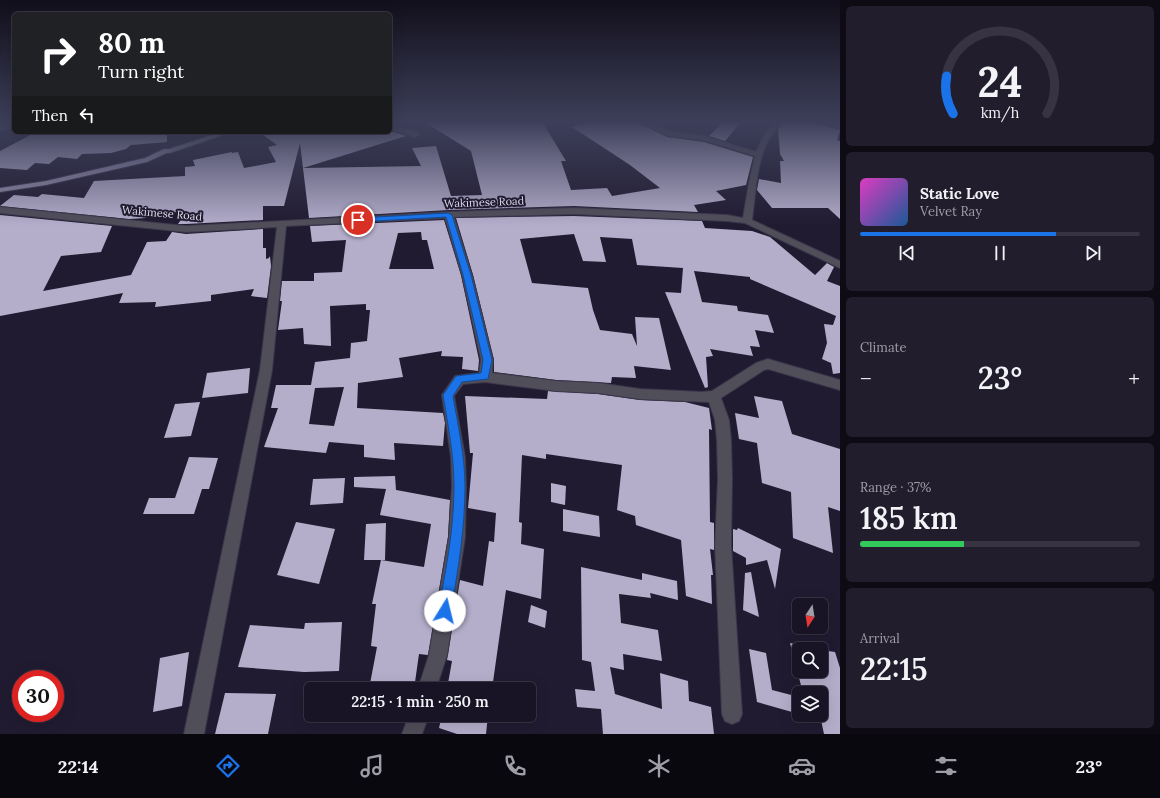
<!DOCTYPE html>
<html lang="en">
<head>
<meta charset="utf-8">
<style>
	:root { --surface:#191425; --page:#221d2d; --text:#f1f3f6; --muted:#9f9ea7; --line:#373342; --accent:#1a73e8 }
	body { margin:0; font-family:Lora,serif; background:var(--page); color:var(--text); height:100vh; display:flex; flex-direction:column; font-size:15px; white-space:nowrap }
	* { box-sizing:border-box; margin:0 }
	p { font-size:13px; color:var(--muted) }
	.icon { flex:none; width:22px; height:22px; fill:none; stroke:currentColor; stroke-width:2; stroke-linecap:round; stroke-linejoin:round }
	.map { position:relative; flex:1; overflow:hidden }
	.details { display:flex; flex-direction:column; gap:6px; padding:6px; background:#0e0b14; width:320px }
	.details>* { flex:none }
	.guide { position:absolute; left:12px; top:12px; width:380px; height:122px; border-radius:6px; box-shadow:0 4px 16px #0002,0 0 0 1px var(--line); background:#202124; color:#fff; overflow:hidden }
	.needle { width:26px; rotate:192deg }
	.buttons { position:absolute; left:792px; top:598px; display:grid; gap:8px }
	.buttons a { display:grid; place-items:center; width:36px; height:36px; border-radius:6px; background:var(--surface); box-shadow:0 4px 16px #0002,0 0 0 1px var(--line); font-size:20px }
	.speed { position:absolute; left:12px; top:670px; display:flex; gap:8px; font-size:20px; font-weight:700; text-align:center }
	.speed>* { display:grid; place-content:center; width:52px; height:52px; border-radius:50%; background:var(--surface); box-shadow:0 4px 16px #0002,0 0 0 1px var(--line); line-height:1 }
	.speed .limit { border:6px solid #d22; background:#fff; color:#111 }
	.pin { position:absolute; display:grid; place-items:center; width:34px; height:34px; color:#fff; margin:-17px; border:2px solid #fff; border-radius:50%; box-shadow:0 1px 4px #0007 }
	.me { position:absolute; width:44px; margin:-22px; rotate:9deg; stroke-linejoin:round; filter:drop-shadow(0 0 3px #0008) }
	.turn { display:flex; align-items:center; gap:14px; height:84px; padding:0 20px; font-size:18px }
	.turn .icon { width:52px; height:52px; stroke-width:2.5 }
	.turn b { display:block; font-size:28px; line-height:34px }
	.then { display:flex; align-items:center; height:38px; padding:0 20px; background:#0003; gap:8px; font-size:15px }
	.big { font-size:30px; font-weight:600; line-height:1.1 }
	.details .widget { flex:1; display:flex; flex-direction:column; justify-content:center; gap:6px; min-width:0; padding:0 14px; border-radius:6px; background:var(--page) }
	.details .dial { align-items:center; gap:0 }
	.dial svg { height:104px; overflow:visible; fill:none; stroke:var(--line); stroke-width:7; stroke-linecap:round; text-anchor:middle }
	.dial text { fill:var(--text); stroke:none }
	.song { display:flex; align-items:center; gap:12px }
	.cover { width:48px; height:48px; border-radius:6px; background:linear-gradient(135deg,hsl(310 70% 55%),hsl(210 70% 35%)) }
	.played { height:4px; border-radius:2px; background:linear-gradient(90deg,var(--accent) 70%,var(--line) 70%) }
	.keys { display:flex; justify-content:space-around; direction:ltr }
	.heat { display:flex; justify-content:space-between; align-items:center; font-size:22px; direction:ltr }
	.charge { height:6px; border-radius:3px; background:linear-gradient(90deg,#34c759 37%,var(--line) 0) }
	.trip { position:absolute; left:304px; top:682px; width:232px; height:40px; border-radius:6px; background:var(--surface); box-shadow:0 4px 16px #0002,0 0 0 1px var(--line); font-weight:600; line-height:40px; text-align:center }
	.tabs { display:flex; height:64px; justify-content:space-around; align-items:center; background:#0a080f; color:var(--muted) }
	.tabs .icon { width:28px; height:28px }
	.tabs .on { color:var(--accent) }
	.tabs b { font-size:18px; color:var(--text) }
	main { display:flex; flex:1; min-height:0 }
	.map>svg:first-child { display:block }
	.building { fill:#b4aecb; fill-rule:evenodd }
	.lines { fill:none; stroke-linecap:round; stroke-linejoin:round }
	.street-casing { stroke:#3b364b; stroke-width:2 }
	.primary-casing { stroke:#3b364b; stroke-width:2 }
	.highway-casing { stroke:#3b364b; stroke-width:2 }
	.street { fill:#504e59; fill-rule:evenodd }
	.primary { fill:#807b93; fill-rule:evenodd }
	.highway { fill:#938daa; fill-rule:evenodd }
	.route { fill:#1a73e8; stroke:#114b97 }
	.labels { text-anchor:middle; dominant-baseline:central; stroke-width:4; stroke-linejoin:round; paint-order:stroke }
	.far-street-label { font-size:11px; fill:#dedbea; stroke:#211b31 }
</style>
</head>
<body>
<main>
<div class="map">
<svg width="840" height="734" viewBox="0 0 840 734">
	<rect width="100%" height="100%" fill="#211b31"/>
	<g class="building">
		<path d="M426,123H543L566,161H561L571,190L607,188L612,196L660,188L630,165L572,127L587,123H639L667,137L704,142L753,157L746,185L716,191L726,200L694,205L698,212L574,206L449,210L309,218L303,168L421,166L412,148L436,146L451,196L482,195L471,151Z"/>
		<path d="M722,123H740L725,141L709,136Z"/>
		<path d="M782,123H817L840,130L837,140L840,141V219L828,208H772L757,190L759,179L781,183L780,161H784L780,154L778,129Z"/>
		<path d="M36,132H167V142L131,145L126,149L111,153L82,154L77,159L58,157L49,164L35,163L27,170L0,168V151Z"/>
		<path d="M259,132H394L406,136L303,168L300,143L284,206H263V220L186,224H178L187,211L148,215L146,218L129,219L0,206L14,195L38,197L42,194L84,198L94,181L185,176V167L195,166L193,160L232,152V153L238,152L244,168L276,162L268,147L277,145Z"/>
		<path d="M0,215L112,226L101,252L61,256L43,291L131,275L147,242L166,241L172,232L186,234L263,229V248H266V259L269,258L270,256L271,266L267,298L251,296L254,289L211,295V301L155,307L156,302L119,303L123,293L0,316Z"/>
		<path d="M574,216L702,221L705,228L752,231L770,237L815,275L827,263L834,267L827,281L840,286V373L833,374L831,363L822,359L827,343L824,324L833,325L836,316L750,279V277L694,271L702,302L737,306L738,311L768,315L774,333L755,330L760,347L750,346L753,356L710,349L713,356L706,357L708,387L705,388L665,292L681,293L683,268L637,265L632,239L600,237L606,262L583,261L574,234L520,239L532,283L588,288L593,310L600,330L632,334L637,346L635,317L659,318L671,370L634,366L636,378L612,377L611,383L556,380L494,372V360L473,275L456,218Z"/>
		<path d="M444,220L461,275L479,360L478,371L462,369L463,357L441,356L442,351L399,358L403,377L358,383L357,408L443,413L445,423L443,446L394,443L395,460L364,457V445L329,442L326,453L264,447L278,408H271L276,385H311L315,362L350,358L351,343L367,341L370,310H366V304L330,306L331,346L304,344L303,328L278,330L282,301H280L282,281H314V273L342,272L346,240L312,242L310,226ZM421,232L422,240H427L434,269H389L398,233ZM344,387L334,426L309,424L315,388Z"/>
		<path d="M250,368L248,393L202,398L207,373Z"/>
		<path d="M548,391L598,394L640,400L685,402L709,408L712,430L709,429L710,522L714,523V550L710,549L713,575H711L712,604L686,596L681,540L636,525L635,516L617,510L622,465L546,454V459L522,455L519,522L522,523L521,544L544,549L541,599L506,590L492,689H447L452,661L447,660L460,580L483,586L489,541L494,542L496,513L468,508L473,453H470L465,396L547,399Z"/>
		<path d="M754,396L782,401L792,434L840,449V511L828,507L833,553L793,538L791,492L762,483L757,443L739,439L735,413L759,418Z"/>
		<path d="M200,402L191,436L164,438L175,404Z"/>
		<path d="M189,457L218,458L209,489H202L194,514H143L149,498H175Z"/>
		<path d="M395,476L396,490L391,489L450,500L448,537L428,655L419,654L414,689H369L377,647L371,646L376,604H372L381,560L424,567L431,524L380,515L386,489L354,487V477Z"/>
		<path d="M345,478L343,503L310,505L313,479Z"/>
		<path d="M551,483L566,486L565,505L551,502Z"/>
		<path d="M563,509L599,516L600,537L563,531Z"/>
		<path d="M296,522L335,529L319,584L277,575Z"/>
		<path d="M386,523L385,560H364L366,524Z"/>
		<path d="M738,528L781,549L775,589L767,560L746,565V558L733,551V529L737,530Z"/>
		<path d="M581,567L642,580V573L677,581L678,600L650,593L651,598L619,594L621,623L658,630L662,661L623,654L624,670L610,667L615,694L662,709L660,673L688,681L689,701L711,707L714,734H603L601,709L577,707L575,689L595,691L591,662L582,660Z"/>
		<path d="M751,572L759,617L743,610L745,573Z"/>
		<path d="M531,605L547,611L545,628L528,622Z"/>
		<path d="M342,622L339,671L304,672L238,667L250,625L304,629L305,623Z"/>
		<path d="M790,643L818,649H799V671H821V650L835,652L840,668V734H824L821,720L804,715H821V693H803Z"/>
		<path d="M749,649L766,653L772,690L799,697V714L757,702Z"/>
		<path d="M189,652L182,706L153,712L160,658Z"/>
		<path d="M225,693L276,694L268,734H215Z"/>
		<path d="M442,715H488L486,734H457L439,728Z"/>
	</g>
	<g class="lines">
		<g class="street-casing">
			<g id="street">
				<path d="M9,123H14V126L0,131V127Z"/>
				<path d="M640,123H650L672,132L704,136L756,152L766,132L774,123H781C779,127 775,129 773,133C756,156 756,192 752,220L840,261V268L745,223L727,221L574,214L454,217L472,275L493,360L492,373L556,381L598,383L640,389L702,392L712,391L756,363L768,359L840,380V390L768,369L764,370L721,398L729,420L731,440L732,479L731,545L742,714L739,721L732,724L725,721L722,714L715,545L718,479L717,440L715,420L709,402L640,399L598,393L556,391L485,382L463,384L454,396L465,457L466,486L465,537L447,655L436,689H418L429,655L449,537L452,486L451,457L442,395L455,376L479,373L481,360L462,275L445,218L286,226L272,370L204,734H184L260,370L277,227L186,232L0,213V207L186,226L449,212L574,208L727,215L743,218L749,183L755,156L703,140L668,136Z"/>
				<path d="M822,123L840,125V129L823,124Z"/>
				<path d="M390,125L418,133L419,135L415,137L390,129Z"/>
				<path d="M409,715H429L422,734H402Z"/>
			</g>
		</g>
		<g class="primary-casing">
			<path id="primary" d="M221,132H232L170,153H164L163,151Z"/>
		</g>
		<g class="highway-casing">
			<path id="highway" d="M164,149H170L171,151L147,162L46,185L0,192V188L46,181L145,158Z"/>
		</g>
		<use href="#street" class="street"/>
		<use href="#primary" class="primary"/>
		<use href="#highway" class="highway"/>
	</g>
	<linearGradient id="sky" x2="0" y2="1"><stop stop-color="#120f1b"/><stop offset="0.54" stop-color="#3d3f5a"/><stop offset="1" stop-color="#3d3f5a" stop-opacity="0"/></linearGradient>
	<rect width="840" height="226" fill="url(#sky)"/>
	<path class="route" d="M448,213L452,215L471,275L492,360L488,379L462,382L453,396C458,426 465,456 465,487C465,529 458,570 451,611L449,616L445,618L440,616L438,611C446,570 454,529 454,486C454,456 448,425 443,395L456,376L481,373L483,360L463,275L446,217L358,222L354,220L358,218Z"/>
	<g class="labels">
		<g class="far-street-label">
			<text transform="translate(484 202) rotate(-2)">Wakimese Road</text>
			<text transform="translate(162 213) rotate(5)">Wakimese Road</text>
		</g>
	</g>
</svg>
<div class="buttons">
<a><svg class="needle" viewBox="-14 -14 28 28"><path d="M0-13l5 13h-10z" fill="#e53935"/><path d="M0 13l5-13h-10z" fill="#9f9ea7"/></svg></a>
<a><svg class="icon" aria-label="search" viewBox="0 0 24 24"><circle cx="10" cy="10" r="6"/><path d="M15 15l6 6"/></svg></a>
<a><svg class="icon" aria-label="layers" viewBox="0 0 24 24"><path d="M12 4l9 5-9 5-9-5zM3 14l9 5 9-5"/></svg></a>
</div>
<div class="speed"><div class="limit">30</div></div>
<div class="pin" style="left:358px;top:220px;background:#d93025"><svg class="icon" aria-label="arrive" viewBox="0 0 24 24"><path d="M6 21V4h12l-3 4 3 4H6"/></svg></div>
<svg class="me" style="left:445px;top:611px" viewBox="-20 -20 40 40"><circle r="19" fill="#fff"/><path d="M0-13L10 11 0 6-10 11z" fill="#1a73e8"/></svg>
<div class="trip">22:15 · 1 min · 250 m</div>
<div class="guide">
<div class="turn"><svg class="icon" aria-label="right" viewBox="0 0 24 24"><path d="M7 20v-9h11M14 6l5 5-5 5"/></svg><div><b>80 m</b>Turn right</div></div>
<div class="then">Then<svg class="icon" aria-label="left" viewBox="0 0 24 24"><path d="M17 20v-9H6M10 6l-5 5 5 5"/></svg></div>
</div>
</div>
<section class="details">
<div class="widget dial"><svg viewBox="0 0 100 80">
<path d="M14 69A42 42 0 1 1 86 69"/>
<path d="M14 69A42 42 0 0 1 9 40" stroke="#1a73e8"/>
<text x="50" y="56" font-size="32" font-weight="700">24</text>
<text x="50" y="72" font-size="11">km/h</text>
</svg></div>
<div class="widget">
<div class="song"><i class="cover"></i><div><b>Static Love</b><p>Velvet Ray</p></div></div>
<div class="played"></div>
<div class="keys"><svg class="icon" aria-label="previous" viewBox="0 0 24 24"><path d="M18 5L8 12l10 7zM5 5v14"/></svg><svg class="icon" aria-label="pause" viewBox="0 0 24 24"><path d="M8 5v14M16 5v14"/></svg><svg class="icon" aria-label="next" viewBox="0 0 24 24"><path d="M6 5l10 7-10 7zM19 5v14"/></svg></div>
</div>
<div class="widget"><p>Climate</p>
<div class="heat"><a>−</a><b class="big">23°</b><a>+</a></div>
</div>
<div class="widget"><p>Range · 37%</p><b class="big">185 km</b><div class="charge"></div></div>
<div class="widget"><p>Arrival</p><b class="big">22:15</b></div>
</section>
</main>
<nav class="tabs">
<b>22:14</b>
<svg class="icon on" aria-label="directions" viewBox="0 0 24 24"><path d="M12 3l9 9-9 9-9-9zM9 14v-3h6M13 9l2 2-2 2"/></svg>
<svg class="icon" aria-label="music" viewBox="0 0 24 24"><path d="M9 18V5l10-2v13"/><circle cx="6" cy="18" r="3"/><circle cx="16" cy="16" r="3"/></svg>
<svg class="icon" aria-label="phone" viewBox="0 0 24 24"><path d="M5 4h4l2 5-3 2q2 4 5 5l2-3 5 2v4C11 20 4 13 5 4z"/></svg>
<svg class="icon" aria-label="climate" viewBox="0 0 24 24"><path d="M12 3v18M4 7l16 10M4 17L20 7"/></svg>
<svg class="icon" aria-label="car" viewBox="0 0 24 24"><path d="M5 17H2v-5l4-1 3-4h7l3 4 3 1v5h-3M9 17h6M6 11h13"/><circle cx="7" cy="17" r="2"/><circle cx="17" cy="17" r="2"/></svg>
<svg class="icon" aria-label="filters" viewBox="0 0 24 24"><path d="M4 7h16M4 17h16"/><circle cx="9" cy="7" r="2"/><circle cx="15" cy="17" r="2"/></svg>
<b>23°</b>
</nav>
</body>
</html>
